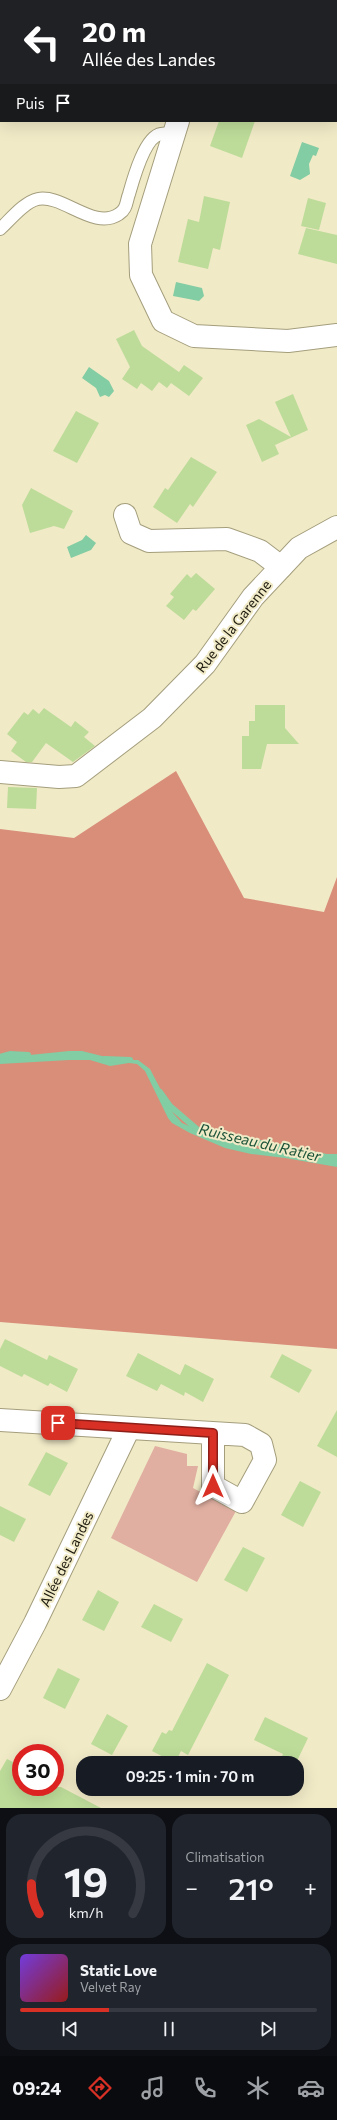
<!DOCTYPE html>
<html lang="fr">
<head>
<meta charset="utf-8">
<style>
	:root { --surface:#171b24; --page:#20242c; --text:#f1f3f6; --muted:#9ea1a6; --line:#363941; --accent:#d93025 }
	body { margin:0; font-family:Commissioner,sans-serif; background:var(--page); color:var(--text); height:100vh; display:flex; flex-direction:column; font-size:15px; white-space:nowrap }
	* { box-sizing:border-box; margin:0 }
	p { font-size:13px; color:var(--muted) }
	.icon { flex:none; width:22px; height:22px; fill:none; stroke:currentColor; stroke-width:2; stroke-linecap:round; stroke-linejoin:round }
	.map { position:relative; height:1808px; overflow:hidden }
	.side { display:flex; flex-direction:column; gap:6px; padding:6px; background:#0d0f14; flex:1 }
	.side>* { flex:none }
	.banner { position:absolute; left:0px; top:0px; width:337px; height:122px; box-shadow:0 4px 16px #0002; background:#202124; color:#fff; overflow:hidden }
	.speed { position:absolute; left:12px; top:1744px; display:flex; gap:8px; font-size:20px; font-weight:700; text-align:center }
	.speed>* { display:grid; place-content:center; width:52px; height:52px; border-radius:50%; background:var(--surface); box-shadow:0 4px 16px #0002; line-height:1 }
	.speed .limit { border:6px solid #d22; background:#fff; color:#111 }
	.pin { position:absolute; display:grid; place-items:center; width:34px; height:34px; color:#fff; margin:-17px; border-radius:8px; box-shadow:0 2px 6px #0006 }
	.me { position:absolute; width:44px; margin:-22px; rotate:0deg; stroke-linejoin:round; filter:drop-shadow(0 0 3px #0008) }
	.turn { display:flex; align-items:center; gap:14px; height:84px; padding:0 16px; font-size:18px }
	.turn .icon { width:52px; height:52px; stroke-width:2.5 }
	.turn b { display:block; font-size:28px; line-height:34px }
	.then { display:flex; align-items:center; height:38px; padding:0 16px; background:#0003; gap:8px; font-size:15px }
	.big { font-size:30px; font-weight:600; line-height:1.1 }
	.side .card { flex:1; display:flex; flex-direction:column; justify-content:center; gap:6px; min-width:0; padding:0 14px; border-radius:16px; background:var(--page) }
	.side .dial { align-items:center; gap:0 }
	.dial svg { height:104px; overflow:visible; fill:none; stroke:var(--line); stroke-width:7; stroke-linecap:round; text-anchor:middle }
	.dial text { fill:var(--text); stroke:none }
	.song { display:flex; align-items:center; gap:12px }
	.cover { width:48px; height:48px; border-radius:6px; background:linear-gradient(135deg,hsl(260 70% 55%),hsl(0 70% 35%)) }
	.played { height:4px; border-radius:2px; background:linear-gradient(90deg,var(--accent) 30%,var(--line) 30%) }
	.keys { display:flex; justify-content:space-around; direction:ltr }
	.heat { display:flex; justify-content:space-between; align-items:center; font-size:22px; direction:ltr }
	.side .tiles { flex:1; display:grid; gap:6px; grid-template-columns:1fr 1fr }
	.card:last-child { grid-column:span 2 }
	.trip { position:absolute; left:76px; top:1756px; width:228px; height:40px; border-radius:16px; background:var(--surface); box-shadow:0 4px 16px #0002; font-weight:600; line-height:40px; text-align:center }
	.tabs { display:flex; height:64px; justify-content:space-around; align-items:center; background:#090b0e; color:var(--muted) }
	.tabs .icon { width:28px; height:28px }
	.tabs .selected { color:var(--accent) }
	.tabs b { font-size:18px; color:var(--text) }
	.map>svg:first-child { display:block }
	.green { fill:#e0afa1 }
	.forest { fill:#d88e79 }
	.water { fill:#82cda3 }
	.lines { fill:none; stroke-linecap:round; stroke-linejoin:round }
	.stream { stroke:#82cda3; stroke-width:6 }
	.building { fill:#bddc99 }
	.lane-casing { stroke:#a49e7d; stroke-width:14 }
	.street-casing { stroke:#a49e7d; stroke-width:24 }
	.lane { stroke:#fff; stroke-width:12 }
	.street { stroke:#fff; stroke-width:22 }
	.route-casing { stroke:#8d1f18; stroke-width:10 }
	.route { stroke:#d93025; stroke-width:7 }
	.labels { text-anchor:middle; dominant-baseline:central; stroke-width:4; stroke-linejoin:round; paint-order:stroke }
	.street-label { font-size:14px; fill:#1d1a0e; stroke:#f1eac7 }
	.water-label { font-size:15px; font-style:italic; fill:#1a5338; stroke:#f1eac7 }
</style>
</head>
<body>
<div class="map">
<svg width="337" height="1808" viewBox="0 0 337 1808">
	<rect width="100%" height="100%" fill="#f1eac7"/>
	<path class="green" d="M155,1446L187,1454V1466H198L193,1488L236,1511L197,1582L111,1538Z"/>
	<path class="forest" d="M176,771L244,898L324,912L337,877V1349L0,1322V829L74,838Z"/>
	<g class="water">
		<path d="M302,142L319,148L316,156L313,155L309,164L310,174L300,180L290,176Z"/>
		<path d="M176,282L202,288L204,296L199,301L173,296Z"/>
		<path d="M89,367L109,381L114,391L109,397L105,395L100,397L96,388L82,378Z"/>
		<path d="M86,535L96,543L91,550L71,558L67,547L82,540Z"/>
		<path d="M69,1051H82L118,1060H138L150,1069L173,1113L182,1123L215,1137L259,1149L294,1152L337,1160V1167L285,1158L251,1154L225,1148L190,1133L172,1123L168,1118L145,1071L137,1064L129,1063L110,1066L90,1060H69L0,1064V1058Z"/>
	</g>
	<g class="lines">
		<g class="stream">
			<path d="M0,1057L10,1054L28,1055"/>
			<path d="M105,1059L130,1060"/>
			<path d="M160,1092L170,1106L198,1130L326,1157H337"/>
		</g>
	</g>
	<g class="building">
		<path d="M219,121H255L242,158L210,146Z"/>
		<path d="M204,196L230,202L220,250L213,248L208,269L178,262L188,219L199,222Z"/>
		<path d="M308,198L326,203L319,230L301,226Z"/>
		<path d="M306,228L337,235V264L298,254Z"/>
		<path d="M134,330L142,346L179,372L184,365L203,378L189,396L171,383L167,388L159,382L152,391L141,383L137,389L122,379L130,367L116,339Z"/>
		<path d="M293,394L308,430L275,445L279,454L262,462L246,425L259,419L291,437L275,402Z"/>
		<path d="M76,411L99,423L77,463L53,451Z"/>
		<path d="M191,457L217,472L193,507L190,504L177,523L153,507L165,488L168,490Z"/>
		<path d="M31,488L73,511L64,529L54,526L30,533L22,505Z"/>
		<path d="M196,573L215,589L196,611L193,609L184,620L166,606L174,597L170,594L187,574L191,578Z"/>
		<path d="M255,705H285V728L299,744H267L261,769H242V736H249V721H255Z"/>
		<path d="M44,708L71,727L75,721L89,732L84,737L95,746L73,762L46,743L32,762H26L11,751L17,742L7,734L24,712L28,715L33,709L39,714Z"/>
		<path d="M8,787L37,788L36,809L7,808Z"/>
		<path d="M5,1339L47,1360L49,1355L78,1369L67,1392L50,1383L48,1386L24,1374L22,1377L0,1366V1349Z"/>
		<path d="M138,1353L180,1375L185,1364L214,1379L203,1402L185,1392L184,1396L161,1384L157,1391L126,1376Z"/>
		<path d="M282,1354L312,1370L299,1393L270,1377Z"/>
		<path d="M337,1410V1457L317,1446Z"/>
		<path d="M46,1452L68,1463L50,1496L28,1485Z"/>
		<path d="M300,1481L321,1492L303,1527L281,1515Z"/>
		<path d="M0,1506L26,1519L14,1542L0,1535Z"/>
		<path d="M243,1547L265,1558L247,1592L224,1580Z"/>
		<path d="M98,1590L119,1602L104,1631L82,1620Z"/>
		<path d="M154,1604L183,1619L171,1642L141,1627Z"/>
		<path d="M207,1663L229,1675L188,1755L181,1751L175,1763L152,1751L162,1732L166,1734L169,1730L172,1731Z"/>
		<path d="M58,1668L80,1679L65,1709L43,1698Z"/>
		<path d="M107,1714L128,1726L112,1755L91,1744Z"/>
		<path d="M265,1717L308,1738L296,1763H279L283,1754L254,1740Z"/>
		<path d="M7,1759L21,1766V1787H61L101,1808H0V1771Z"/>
	</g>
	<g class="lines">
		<g class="lane-casing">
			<path id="lane" d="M0,229C10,220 24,202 38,199C63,194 94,231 119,214C127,209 126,202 129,194C133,180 145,136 161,134C165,133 170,134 173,135"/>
		</g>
		<g class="street-casing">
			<g id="street">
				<path d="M222,1L223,0"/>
				<path d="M178,121L140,244L141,275L163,321L194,336L288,341L337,335"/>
				<path d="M125,515L131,533L149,541L227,539L260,551L281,567"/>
				<path d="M0,772L59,777L76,776L152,718L205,664L253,597L299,548L337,527"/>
				<path d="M0,1420L245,1435L261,1444L265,1460L242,1502L213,1486V1433"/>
				<path d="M0,1689L35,1623L129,1428"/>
			</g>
		</g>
		<use href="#lane" class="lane"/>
		<use href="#street" class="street"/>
	</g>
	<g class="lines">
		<g class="route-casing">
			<path id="route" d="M58,1423L213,1433V1486"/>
		</g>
		<use href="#route" class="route"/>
	</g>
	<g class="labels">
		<g class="street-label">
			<text transform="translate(233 626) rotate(-52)">Rue de la Garenne</text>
			<text transform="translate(66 1559) rotate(-64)">Allée des Landes</text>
		</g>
		<g class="water-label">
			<text transform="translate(260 1142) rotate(13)">Ruisseau du Ratier</text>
		</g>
	</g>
</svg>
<div class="speed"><div class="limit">30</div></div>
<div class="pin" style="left:58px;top:1423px;background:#d93025"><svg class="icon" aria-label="arrive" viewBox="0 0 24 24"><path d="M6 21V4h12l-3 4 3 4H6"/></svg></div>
<svg class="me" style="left:213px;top:1486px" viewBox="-20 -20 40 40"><path d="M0-17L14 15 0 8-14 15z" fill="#d93025" stroke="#fff" stroke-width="4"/></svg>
<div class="trip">09:25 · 1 min · 70 m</div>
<div class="banner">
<div class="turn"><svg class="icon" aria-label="left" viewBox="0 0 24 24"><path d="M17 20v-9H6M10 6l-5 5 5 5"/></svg><div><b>20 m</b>Allée des Landes</div></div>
<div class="then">Puis<svg class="icon" aria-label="arrive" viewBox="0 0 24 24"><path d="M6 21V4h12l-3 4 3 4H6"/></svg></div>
</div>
</div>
<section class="side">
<div class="tiles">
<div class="card dial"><svg viewBox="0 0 100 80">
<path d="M14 69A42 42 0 1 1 86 69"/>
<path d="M14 69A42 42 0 0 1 8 46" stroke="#d93025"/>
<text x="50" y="56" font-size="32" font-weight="700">19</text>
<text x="50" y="72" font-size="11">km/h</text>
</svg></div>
<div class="card"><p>Climatisation</p>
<div class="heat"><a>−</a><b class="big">21°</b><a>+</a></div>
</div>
<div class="card">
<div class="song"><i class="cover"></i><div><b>Static Love</b><p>Velvet Ray</p></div></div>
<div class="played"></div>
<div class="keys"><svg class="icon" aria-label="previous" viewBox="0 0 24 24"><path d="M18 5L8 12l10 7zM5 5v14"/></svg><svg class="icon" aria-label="pause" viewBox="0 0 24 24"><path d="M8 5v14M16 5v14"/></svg><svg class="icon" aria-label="next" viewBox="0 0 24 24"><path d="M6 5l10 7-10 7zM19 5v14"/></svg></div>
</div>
</div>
</section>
<nav class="tabs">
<b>09:24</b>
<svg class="icon selected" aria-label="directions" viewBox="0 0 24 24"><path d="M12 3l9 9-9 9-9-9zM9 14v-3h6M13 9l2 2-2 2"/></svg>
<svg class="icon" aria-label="music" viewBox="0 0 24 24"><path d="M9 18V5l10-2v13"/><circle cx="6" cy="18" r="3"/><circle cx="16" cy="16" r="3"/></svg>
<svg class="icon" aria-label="phone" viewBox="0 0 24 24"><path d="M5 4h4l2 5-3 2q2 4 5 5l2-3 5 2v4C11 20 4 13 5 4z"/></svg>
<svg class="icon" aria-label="climate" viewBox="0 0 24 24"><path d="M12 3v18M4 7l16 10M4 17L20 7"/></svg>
<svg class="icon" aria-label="car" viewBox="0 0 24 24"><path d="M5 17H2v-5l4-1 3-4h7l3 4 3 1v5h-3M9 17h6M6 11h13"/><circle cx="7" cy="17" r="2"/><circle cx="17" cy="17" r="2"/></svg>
</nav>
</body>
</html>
